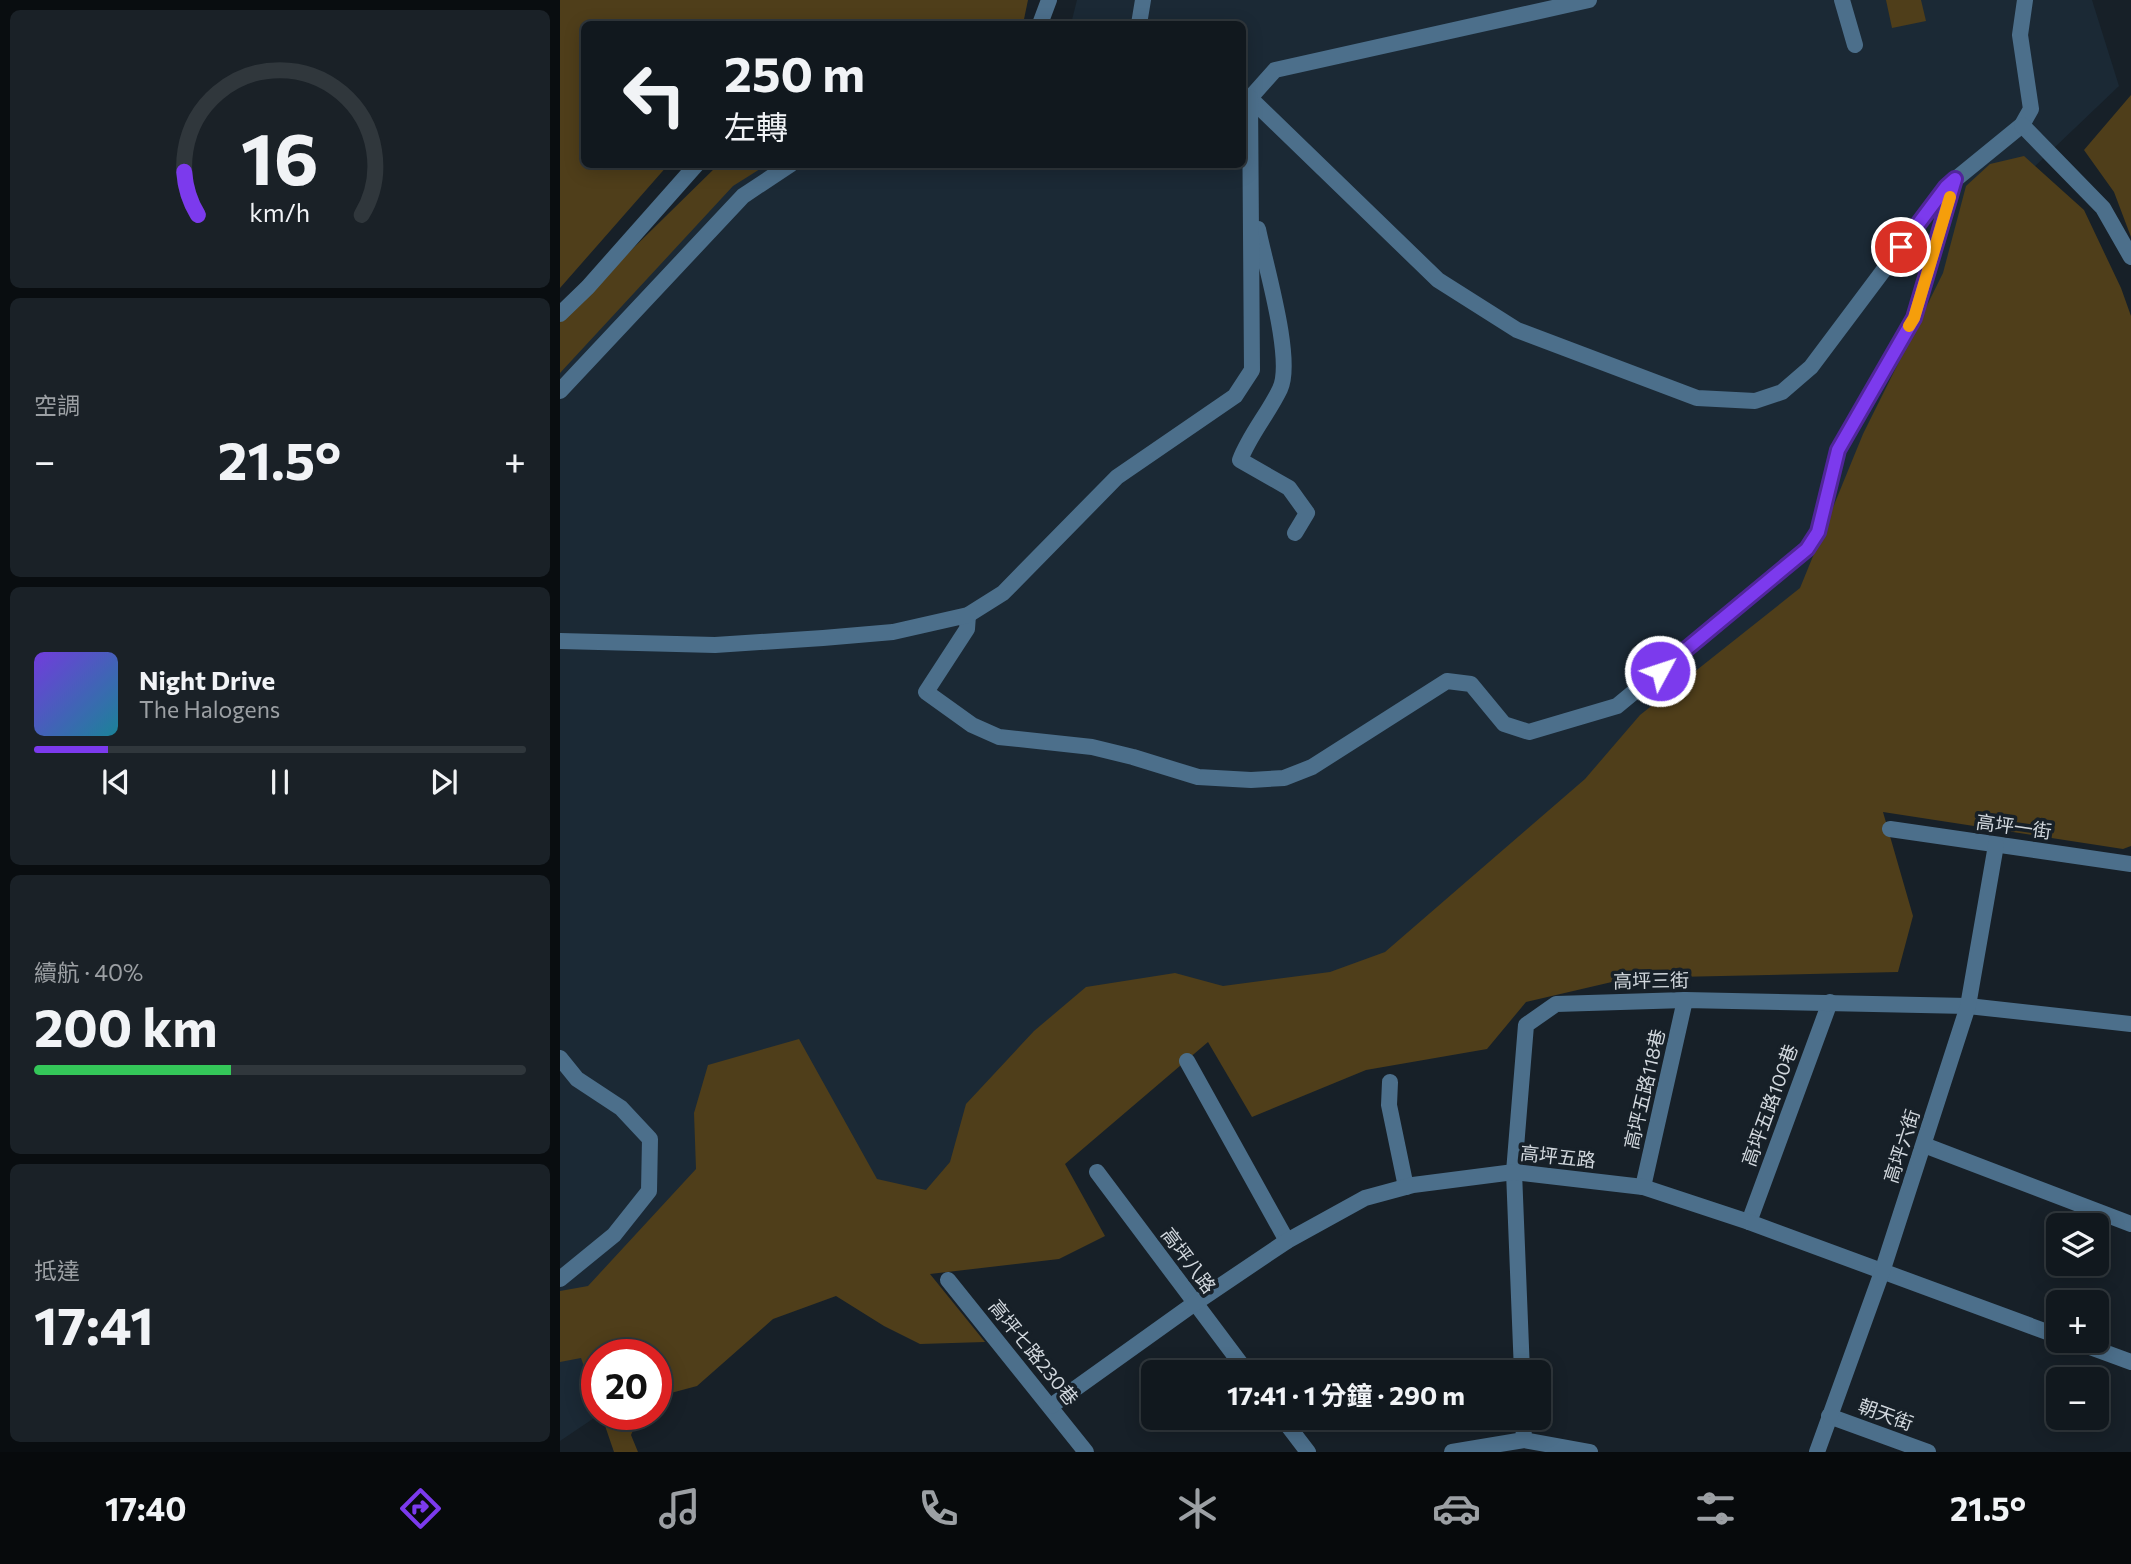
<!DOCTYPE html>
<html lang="zh-TW">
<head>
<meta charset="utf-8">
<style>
	:root { --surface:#11181e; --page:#1a2127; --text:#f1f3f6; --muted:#9ca0a4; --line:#30373c; --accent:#7c3aed }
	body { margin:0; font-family:Commissioner,"Noto Sans TC",sans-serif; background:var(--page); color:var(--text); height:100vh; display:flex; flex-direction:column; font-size:26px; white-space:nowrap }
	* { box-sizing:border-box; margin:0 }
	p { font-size:23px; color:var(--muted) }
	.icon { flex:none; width:38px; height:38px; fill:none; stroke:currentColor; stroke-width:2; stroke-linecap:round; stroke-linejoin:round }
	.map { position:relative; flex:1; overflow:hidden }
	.side { display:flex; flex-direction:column; gap:10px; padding:10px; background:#090d10; width:560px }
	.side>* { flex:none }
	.hud { position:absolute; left:21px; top:21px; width:665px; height:147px; border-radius:10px; box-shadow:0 4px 18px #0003,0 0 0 2px var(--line); background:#11181e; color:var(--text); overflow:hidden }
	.tools { position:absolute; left:1486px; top:1213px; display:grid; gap:14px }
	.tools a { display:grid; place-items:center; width:63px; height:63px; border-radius:10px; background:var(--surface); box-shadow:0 4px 18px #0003,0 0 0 2px var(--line); font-size:35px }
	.speed { position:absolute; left:21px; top:1339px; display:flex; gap:14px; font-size:35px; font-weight:700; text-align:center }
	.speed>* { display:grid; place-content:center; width:91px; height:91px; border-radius:50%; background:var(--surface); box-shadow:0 4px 18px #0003,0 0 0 2px var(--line); line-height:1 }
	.speed .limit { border:10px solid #d22; background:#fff; color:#111 }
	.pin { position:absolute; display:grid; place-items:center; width:60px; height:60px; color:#fff; margin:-30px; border:4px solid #fff; border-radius:50%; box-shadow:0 2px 7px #0007 }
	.me { position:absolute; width:77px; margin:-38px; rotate:50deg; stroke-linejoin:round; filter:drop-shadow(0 0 5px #0008) }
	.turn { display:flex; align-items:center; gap:24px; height:147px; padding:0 28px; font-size:32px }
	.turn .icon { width:91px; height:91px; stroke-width:2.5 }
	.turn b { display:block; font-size:49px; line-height:60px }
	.big { font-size:52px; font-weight:700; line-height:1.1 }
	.side .tile { flex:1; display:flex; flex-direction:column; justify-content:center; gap:10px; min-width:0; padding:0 24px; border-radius:10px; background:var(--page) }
	.side .dial { align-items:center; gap:0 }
	.dial svg { height:182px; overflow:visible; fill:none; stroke:var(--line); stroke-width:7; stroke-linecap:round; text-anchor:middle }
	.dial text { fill:var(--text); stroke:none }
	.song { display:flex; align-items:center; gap:21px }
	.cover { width:84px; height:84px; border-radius:10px; background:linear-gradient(135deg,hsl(260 70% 55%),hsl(190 70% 35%)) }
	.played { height:7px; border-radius:4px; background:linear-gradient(90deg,var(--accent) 15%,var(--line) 15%) }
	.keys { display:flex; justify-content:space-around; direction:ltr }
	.heat { display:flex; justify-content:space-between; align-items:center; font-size:38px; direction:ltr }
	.charge { height:10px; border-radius:5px; background:linear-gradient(90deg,#34c759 40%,var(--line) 0) }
	.trip { position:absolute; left:581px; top:1360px; width:410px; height:70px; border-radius:10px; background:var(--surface); box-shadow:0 4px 18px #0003,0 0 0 2px var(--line); font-weight:700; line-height:70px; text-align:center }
	.tab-bar { display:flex; height:112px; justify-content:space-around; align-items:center; background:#070a0c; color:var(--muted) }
	.tab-bar .icon { width:49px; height:49px }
	.tab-bar .selected { color:var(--accent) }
	.tab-bar b { font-size:32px; color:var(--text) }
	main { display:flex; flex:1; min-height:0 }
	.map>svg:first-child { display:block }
	.built { fill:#1b2935 }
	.green { fill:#4f3e1a }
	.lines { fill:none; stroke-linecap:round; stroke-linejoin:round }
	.minor { stroke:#4c6f8b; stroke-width:16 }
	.route-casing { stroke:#51269a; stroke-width:18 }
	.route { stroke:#7c3aed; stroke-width:12 }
	.slow { stroke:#f59e0b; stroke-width:12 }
	.labels { text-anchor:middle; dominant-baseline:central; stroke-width:7; stroke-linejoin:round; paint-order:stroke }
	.street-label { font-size:19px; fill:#d1d7dd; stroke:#172028 }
</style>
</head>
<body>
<main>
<section class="side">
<div class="tile dial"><svg viewBox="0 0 100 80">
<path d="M14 69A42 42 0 1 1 86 69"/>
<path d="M14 69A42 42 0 0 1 8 50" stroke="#7c3aed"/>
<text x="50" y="56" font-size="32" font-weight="700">16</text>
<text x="50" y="72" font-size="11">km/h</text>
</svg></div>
<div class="tile"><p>空調</p>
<div class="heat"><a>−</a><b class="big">21.5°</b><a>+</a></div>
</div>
<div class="tile">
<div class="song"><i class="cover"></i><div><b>Night Drive</b><p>The Halogens</p></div></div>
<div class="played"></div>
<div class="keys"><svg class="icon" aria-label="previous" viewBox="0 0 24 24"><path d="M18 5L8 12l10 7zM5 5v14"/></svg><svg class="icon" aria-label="pause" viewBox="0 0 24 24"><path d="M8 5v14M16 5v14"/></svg><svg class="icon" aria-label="next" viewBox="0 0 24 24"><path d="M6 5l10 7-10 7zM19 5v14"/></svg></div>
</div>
<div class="tile"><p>續航 · 40%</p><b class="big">200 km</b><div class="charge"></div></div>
<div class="tile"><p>抵達</p><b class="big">17:41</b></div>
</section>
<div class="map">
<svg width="1571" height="1452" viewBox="0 0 1571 1452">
	<rect width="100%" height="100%" fill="#172028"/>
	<path class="built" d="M517,0H1532L1559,86L1426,213L1308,613L814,991L659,1021L96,1354H37V1414H40L0,1441V338L175,165L682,164V24H511Z"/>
	<g class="green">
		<path d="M0,0H468L463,24H24V164L108,165L0,288Z"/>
		<path d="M1326,0H1361L1366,21L1332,28Z"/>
		<path d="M1571,95V237L1554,192L1524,150Z"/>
		<path d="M1464,156L1524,210L1561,288L1571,316V846L1563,849L1323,812L1353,916L1338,972L1069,978L966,1002L927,1049L806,1070L692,1117L648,1042L505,1164L545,1236L499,1259L370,1274L425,1342L360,1344L324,1326L276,1296L213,1319L137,1386L96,1397V1354H37V1402L21,1358L0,1362V1291L28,1286L136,1169L134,1113L148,1065L239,1039L317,1179L366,1190L390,1162L406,1104L474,1031L526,987L615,973L663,986L770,972L825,952L1025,779L1080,715L1240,588L1303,434L1383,273L1406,186L1430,164Z"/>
		<path d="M158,165H218L200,169L173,186L0,373V320Z"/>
		<path d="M41,1414H80L71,1435L78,1452H54Z"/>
	</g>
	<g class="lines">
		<g class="minor">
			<path d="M1029,0L715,70L690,98L878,280L957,330L1137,398L1195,401L1222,392L1251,367L1386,187L1462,125L1471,109L1460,35L1465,0"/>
			<path d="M1282,0L1295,45"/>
			<path d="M480,24L489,0"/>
			<path d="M579,24L583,0"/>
			<path d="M1462,125L1543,208L1571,257"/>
			<path d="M698,229C705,264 734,360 720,389C708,414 690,434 680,460L729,488L747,513L735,533"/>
			<path d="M0,314L28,287L137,164"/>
			<path d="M0,391L183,196L231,164"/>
			<path d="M408,615L407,629L366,692L412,725L439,737L532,747L573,757L638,777L691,780L724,778L752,767L887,681L911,684L944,724L969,732L1057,706L1247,549L1258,532L1278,450L1354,318L1395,179"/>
			<path d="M0,641L155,645L263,638L333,632L408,615L443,593L557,477L675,396L692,370L690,98L686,96"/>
			<path d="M1330,829L1571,864"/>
			<path d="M0,1058L17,1079L61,1108L90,1139L89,1191L54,1235L0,1279"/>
			<path d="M627,1061L727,1241"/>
			<path d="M830,1082L829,1105L846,1187"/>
			<path d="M1364,1145L1571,1224"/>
			<path d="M537,1172L687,1372"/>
			<path d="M1083,1187L1125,1000"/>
			<path d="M1189,1222L1270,1002"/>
			<path d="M388,1280L526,1452"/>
			<path d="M1511,1340L1571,1362"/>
			<path d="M962,1372L954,1172L966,1025L996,1004L1125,1000L1408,1006L1571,1024"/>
			<path d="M491,1406L635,1303L727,1241L805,1198L853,1185L954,1172L1083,1187L1189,1222L1498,1336"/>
			<path d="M1269,1416L1368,1452"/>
			<path d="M722,1418L748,1452"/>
			<path d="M963,1418L964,1440"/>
			<path d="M892,1452L964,1440L1030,1452"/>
			<path d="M1257,1452L1322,1272L1408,1006L1436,845"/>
		</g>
	</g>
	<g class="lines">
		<g class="route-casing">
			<path id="route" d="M1100,671L1247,549L1258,532L1278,450L1354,318L1395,179L1386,187L1341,247"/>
		</g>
		<use href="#route" class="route"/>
		<path class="slow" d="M1349,326L1354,318L1390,197"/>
	</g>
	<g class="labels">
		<g class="street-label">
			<text transform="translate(1454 826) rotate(8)">高坪一街</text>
			<text transform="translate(1091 980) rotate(-1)">高坪三街</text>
			<text transform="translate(1084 1089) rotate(-77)">高坪五路118巷</text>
			<text transform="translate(1209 1105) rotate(-70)">高坪五路100巷</text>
			<text transform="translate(1341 1146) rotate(-72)">高坪六街</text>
			<text transform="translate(998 1156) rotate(6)">高坪五路</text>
			<text transform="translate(629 1260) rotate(53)">高坪八路</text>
			<text transform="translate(474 1352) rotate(51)">高坪七路230巷</text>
			<text transform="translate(1326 1414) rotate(20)">朝天街</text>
		</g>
	</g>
</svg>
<div class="tools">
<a><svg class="icon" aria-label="layers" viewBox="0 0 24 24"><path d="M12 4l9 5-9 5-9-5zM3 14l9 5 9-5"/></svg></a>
<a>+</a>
<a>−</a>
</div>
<div class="speed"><div class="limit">20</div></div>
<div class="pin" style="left:1341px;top:247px;background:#d93025"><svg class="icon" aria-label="arrive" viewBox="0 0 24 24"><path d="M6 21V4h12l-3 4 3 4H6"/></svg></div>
<svg class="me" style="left:1100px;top:671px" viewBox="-20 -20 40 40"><circle r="17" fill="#7c3aed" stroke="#fff" stroke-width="3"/><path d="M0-11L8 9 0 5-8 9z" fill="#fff"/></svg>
<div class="trip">17:41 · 1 分鐘 · 290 m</div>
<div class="hud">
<div class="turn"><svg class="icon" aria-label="left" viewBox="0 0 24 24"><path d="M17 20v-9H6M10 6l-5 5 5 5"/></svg><div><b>250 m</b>左轉</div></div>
</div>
</div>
</main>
<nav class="tab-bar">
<b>17:40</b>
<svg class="icon selected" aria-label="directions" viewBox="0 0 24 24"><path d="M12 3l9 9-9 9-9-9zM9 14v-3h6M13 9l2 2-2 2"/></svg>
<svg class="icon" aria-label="music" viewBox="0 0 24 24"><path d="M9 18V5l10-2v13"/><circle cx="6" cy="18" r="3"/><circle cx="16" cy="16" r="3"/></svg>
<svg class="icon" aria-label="phone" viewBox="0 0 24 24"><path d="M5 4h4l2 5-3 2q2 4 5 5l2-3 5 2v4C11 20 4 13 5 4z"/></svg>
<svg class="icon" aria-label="climate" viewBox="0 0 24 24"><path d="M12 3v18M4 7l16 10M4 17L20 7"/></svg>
<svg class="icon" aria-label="car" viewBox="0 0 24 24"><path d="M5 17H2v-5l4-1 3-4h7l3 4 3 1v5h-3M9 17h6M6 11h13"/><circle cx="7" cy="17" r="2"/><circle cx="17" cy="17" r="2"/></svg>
<svg class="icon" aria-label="filters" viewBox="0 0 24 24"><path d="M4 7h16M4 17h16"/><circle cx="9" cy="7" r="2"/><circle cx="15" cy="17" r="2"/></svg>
<b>21.5°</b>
</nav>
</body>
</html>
